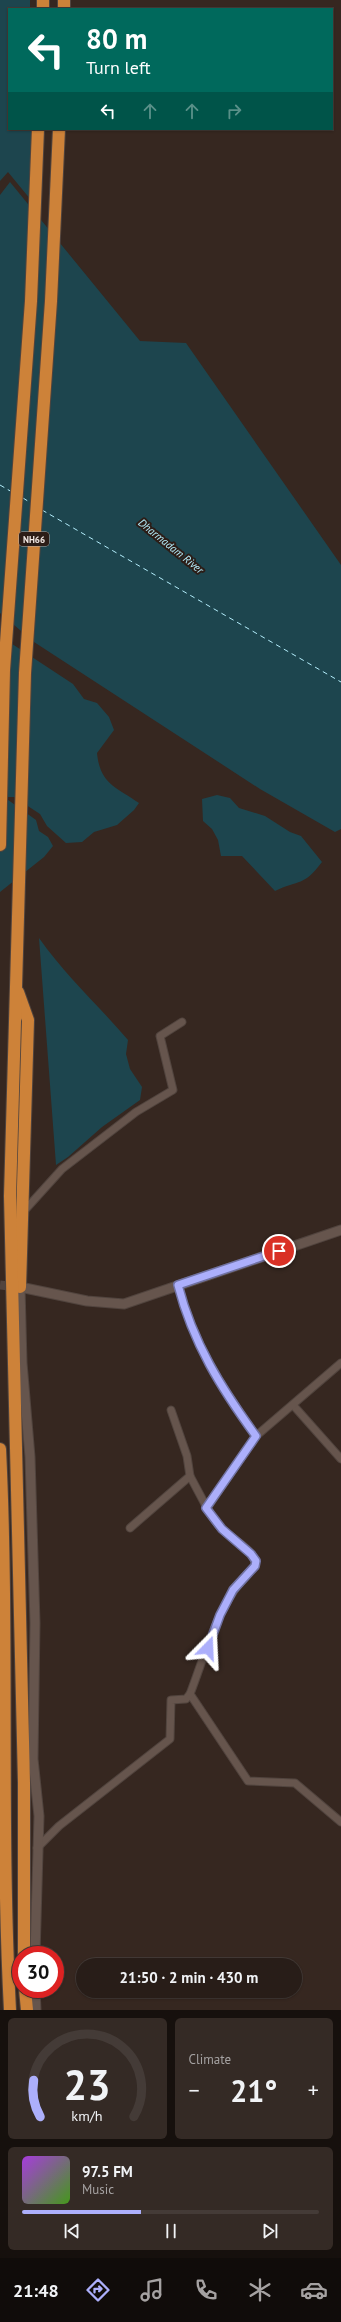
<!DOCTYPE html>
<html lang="en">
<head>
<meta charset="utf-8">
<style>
	:root { --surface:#281d18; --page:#342a25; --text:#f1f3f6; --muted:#a5a2a2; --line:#443b37; --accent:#acaffb }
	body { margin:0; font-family:"PT Sans",sans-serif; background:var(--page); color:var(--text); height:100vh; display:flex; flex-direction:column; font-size:15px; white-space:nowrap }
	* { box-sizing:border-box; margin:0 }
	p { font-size:13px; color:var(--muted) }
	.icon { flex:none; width:22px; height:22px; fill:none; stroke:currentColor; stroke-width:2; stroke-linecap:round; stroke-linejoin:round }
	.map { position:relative; height:2010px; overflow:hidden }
	.drawer { display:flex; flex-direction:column; gap:8px; padding:8px; background:#16100d; flex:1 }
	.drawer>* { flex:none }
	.banner { position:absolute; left:8px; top:8px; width:325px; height:122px; border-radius:0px; box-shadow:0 1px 3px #0004,0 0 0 1px var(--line); background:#00695c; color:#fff; overflow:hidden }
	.speed { position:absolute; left:12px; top:1946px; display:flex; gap:8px; font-size:20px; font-weight:700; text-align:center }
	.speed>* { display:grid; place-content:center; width:52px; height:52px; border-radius:50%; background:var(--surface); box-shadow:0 1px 3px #0004,0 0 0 1px var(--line); line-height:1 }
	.speed .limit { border:6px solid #d22; background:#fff; color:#111 }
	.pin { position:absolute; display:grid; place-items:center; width:34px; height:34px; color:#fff; margin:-17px; border:2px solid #fff; border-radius:50%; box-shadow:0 1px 4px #0007 }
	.me { position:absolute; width:44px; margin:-22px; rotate:21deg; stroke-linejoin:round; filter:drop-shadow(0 0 3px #0008) }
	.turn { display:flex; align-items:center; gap:14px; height:84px; padding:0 12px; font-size:18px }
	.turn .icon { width:52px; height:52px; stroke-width:2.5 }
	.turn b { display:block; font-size:28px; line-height:34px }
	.lanes { display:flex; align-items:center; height:38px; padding:0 12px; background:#0003; justify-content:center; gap:20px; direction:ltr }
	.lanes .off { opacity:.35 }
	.big { font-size:30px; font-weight:600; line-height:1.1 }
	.drawer .tile { flex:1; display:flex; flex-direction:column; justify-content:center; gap:6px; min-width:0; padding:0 14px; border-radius:6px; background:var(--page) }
	.drawer .dial { align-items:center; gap:0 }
	.dial svg { height:104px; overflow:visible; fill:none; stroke:var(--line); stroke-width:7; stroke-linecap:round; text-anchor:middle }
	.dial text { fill:var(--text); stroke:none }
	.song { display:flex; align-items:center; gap:12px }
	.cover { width:48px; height:48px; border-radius:6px; background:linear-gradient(135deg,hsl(280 70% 55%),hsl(100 70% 35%)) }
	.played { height:4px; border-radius:2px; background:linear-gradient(90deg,var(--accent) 40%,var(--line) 40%) }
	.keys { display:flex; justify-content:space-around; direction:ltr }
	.heat { display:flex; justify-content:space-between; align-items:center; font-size:22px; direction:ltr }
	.drawer .tiles { flex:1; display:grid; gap:8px; grid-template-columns:1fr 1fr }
	.tile:last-child { grid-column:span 2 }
	.trip { position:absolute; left:76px; top:1958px; width:226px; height:40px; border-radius:20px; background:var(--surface); box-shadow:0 1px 3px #0004,0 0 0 1px var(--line); font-weight:600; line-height:40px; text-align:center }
	.tab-bar { display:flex; height:64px; justify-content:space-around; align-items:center; background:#100c0a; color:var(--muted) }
	.tab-bar .icon { width:28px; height:28px }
	.tab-bar .on { color:var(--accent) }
	.tab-bar b { font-size:18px; color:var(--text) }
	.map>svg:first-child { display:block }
	.water { fill:#1d454e }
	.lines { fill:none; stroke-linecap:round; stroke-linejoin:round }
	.ferry { stroke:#b3edfb; stroke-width:1; stroke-dasharray:5 4; stroke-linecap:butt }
	.secondary-tunnel { stroke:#52443e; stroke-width:9; stroke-dasharray:9 4.5; stroke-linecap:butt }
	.street-casing { stroke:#51443e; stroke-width:9 }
	.secondary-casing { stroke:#51443e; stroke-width:11 }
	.highway-casing { stroke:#51443e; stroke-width:14 }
	.street { stroke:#66554d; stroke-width:7 }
	.secondary { stroke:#66554d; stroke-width:9 }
	.highway { stroke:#cd8239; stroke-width:12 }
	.route-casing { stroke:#7072a3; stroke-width:10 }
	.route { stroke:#acaffb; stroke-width:7 }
	.labels { text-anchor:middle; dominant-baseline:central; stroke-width:4; stroke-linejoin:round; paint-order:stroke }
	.shield { fill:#2c1d17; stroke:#b8aca7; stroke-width:1 }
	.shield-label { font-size:9px; font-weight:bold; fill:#f4eae5 }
	.water-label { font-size:11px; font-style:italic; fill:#b3edfb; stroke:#2c1d17 }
</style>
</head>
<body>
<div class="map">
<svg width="341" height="2010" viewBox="0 0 341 2010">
	<rect width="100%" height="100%" fill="#362720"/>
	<g class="water">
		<path d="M0,0H30V9H9V129H31V200L8,172L0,181Z"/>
		<path d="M10,182L140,341L186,343L341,565V829L335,832L260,789L34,642L0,613V195Z"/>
		<path d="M0,636L73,684L84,699L97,703L109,717L114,730L97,753C100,784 116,787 139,803L134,810L117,825L94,832L82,842L66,843L47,826L40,814L14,797H4L36,820L39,831L48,837L53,846L44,857L0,892Z"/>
		<path d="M217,795L230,798L239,808L265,816L290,832L301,836L322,862C303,887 300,879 275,891L242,856H221L218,840L212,829L203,821L202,799Z"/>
		<path d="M39,938C65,975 99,1006 128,1040L126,1054L130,1069L142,1087L140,1100L102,1127L68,1157L56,1165Z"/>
	</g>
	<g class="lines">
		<g class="ferry">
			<path d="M0,485L12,492"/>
			<path d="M23,498L31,503"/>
			<path d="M42,510L341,682"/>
		</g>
		<path class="secondary-tunnel" d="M0,1285L19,1287"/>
		<g class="street-casing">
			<g id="street">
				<path d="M24,1211L62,1169L136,1112L173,1090L160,1036L182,1022"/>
				<path d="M178,1285C194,1344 221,1387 256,1436L207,1508C211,1515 215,1522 221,1528C231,1539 257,1550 255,1566C219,1598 207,1650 190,1694L248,1781L295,1783L341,1822"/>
				<path d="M293,1405L341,1459"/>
				<path d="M171,1410L187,1456L190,1476L207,1508"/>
				<path d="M256,1436L341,1363"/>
				<path d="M130,1528L190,1476"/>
				<path d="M37,1848L59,1826L170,1739L171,1700L186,1699L190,1694"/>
			</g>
		</g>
		<g class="secondary-casing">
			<g id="secondary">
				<path d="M35,1955L39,1816L33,1759L35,1623L30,1457L22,1363L20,1287L87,1301L124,1304L341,1230"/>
				<path d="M35,1989L36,2010"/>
			</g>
		</g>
		<g class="highway-casing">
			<g id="highway">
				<path d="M43,9V0"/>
				<path d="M64,9V0"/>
				<path d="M0,845L4,670L31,301L38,129"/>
				<path d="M18,992L28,1020L20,1287"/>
				<path d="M0,1449C9,1636 0,1823 10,2010"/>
				<path d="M24,1955V1783L10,1196L25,673L51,301L59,129"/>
				<path d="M25,1989L27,2010"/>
			</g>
		</g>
		<use href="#street" class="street"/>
		<use href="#secondary" class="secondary"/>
		<use href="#highway" class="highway"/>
	</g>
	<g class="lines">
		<g class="route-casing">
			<path id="route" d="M208,1648L220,1615L233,1590L255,1566L256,1561L251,1554L222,1529L206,1508L256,1436C221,1388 193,1343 178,1285L279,1251"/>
		</g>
		<use href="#route" class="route"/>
	</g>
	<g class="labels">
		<rect class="shield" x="19" y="532" width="30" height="14" rx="3"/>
		<g class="shield-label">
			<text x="34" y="539">NH66</text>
		</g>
		<g class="water-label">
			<text transform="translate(171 546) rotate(39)">Dharmadam River</text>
		</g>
	</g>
</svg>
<div class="speed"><div class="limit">30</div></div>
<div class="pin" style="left:279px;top:1251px;background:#d93025"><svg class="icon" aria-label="arrive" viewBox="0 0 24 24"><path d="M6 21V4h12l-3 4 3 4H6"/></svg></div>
<svg class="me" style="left:208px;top:1648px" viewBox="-20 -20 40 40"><path d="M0-17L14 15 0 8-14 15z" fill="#acaffb" stroke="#fff" stroke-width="4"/></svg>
<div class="trip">21:50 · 2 min · 430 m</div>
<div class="banner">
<div class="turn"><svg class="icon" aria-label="left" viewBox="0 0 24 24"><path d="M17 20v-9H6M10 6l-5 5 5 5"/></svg><div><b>80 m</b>Turn left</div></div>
<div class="lanes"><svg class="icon" aria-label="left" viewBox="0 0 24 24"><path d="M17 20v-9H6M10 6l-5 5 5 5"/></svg><svg class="icon off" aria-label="ahead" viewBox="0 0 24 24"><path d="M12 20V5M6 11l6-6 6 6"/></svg><svg class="icon off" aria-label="ahead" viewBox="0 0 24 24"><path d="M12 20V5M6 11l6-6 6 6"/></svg><svg class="icon off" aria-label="right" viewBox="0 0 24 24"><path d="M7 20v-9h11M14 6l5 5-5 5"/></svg></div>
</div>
</div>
<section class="drawer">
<div class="tiles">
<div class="tile dial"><svg viewBox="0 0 100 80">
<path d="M14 69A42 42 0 1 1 86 69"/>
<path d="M14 69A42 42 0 0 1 9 41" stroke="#acaffb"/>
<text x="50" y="56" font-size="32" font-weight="700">23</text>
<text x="50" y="72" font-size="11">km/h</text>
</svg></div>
<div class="tile"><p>Climate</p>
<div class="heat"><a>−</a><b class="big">21°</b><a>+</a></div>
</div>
<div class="tile">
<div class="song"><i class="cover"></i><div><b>97.5 FM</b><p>Music</p></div></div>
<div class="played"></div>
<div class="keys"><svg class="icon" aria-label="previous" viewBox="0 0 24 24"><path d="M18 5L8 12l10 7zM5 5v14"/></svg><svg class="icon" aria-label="pause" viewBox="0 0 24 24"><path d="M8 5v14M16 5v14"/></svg><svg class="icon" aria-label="next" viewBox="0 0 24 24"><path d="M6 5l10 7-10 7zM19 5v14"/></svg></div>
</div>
</div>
</section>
<nav class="tab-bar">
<b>21:48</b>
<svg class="icon on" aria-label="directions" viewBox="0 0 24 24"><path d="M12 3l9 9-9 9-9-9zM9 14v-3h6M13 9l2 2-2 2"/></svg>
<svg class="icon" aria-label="music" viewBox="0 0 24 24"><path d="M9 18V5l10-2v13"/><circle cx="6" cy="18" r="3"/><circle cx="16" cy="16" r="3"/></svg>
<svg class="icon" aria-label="phone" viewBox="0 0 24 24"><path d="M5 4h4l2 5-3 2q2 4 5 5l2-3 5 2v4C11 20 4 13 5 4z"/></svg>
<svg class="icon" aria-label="climate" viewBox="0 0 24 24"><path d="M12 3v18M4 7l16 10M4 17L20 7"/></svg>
<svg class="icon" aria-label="car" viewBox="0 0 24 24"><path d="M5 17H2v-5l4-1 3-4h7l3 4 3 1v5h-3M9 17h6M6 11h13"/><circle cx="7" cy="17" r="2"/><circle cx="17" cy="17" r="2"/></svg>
</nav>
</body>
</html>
